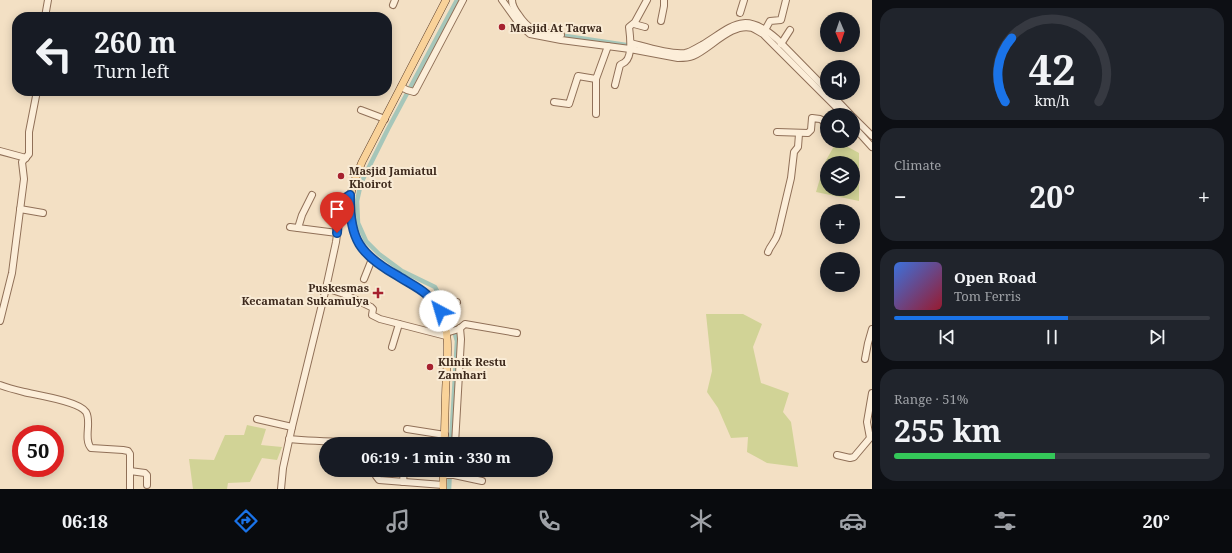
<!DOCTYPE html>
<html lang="en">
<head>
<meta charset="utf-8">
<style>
	:root { --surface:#171b24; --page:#20242c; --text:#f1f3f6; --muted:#9ea1a6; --line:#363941; --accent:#1a73e8 }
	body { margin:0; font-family:"Noto Serif",serif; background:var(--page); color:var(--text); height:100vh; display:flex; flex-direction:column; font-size:15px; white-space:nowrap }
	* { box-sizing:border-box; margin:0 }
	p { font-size:13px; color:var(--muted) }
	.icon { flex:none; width:22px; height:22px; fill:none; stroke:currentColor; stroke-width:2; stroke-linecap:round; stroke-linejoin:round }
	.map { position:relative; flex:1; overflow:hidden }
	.sheet { display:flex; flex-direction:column; gap:8px; padding:8px; background:#0d0f14; width:360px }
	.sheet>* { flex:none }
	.guide { position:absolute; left:12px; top:12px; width:380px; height:84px; border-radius:16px; box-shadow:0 2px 10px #0003; background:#171b24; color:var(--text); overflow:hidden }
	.needle { width:26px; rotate:178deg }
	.controls { position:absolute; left:820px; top:12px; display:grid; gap:8px }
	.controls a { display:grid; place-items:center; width:40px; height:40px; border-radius:50%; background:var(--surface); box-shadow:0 2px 10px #0003; font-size:20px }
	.speed { position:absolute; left:12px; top:425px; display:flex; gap:8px; font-size:20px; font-weight:700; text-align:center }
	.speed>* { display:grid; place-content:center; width:52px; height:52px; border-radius:50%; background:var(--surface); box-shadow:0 2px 10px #0003; line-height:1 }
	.speed .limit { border:6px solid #d22; background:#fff; color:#111 }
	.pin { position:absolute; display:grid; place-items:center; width:34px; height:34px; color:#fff; margin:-41px -17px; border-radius:50% 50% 50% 0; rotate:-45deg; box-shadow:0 0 4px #0007 }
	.pin .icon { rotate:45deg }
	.me { position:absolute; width:44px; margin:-22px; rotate:321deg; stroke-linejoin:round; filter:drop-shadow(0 0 3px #0008) }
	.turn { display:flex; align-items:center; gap:14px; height:84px; padding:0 16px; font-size:18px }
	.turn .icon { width:52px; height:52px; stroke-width:2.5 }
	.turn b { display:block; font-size:28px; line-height:34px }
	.big { font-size:30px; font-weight:700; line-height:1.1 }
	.sheet .card { flex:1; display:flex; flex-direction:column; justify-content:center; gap:6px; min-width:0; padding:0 14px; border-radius:16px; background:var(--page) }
	.sheet .dial { align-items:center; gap:0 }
	.dial svg { height:104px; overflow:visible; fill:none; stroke:var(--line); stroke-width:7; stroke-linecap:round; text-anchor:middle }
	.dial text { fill:var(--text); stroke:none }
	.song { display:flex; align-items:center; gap:12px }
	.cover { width:48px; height:48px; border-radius:6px; background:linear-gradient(135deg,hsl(220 70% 55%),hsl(350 70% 35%)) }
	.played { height:4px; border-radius:2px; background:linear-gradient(90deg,var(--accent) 55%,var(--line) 55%) }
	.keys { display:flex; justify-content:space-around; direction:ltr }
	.heat { display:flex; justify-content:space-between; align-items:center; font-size:22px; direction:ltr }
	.charge { height:6px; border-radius:3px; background:linear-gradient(90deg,#34c759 51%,var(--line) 0) }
	.trip { position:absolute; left:319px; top:437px; width:234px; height:40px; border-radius:20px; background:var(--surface); box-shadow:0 2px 10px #0003; font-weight:700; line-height:40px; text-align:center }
	.menu { display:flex; height:64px; justify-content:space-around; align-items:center; background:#090b0e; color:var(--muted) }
	.menu .icon { width:28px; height:28px }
	.menu .active { color:var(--accent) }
	.menu b { font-size:18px; color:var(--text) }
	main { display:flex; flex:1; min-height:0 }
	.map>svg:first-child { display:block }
	.green { fill:#d1d396; fill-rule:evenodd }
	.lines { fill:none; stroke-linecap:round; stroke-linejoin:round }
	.canal { stroke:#a6c6b9; stroke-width:4.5 }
	.minor-casing { stroke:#907058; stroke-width:8 }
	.major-casing { stroke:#5d3f2c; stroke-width:8 }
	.minor { stroke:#fceed9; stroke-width:6 }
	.major { stroke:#f9d299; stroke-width:7 }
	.route-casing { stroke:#114b97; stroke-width:10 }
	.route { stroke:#1a73e8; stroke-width:7 }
	.poi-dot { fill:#a6212f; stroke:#f9ebd5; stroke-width:1.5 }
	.labels { text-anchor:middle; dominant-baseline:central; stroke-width:4; stroke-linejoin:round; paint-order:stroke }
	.poi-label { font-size:11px; font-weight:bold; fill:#3e2a1d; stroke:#f9ebd5; text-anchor:start }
</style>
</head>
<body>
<main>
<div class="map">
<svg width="872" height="489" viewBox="0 0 872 489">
	<rect width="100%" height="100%" fill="#f3e0c4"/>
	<g class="green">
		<path d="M837,141L859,153V201L816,192L825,162ZM827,163H853V189H827Z"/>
		<path d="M706,314H743L762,324L753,347L761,383L789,393L783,412L791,422L798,467L767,463L747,452L748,437L731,438L718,408L707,392L712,371Z"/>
		<path d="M247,425L266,429L261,445L282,447L277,460L262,458L250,482L228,483L227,489H193L189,459L214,460L225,435H244Z"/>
	</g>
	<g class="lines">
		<g class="canal">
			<path d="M559,35L633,46"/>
			<path d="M451,444L457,341L450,317L435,287L402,271L379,254L366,241L358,223L357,201L361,183L388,129L457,0"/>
			<path d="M449,489L450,470"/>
		</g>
		<g class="minor-casing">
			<g id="minor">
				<path d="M502,0L520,25L530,34L561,40L630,49L678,58C683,58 688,58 693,56C710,49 732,22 752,28C755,29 759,32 763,34L844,115"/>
				<path d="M512,0C512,6 515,10 518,14C531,34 540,32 561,35"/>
				<path d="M393,5L395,0"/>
				<path d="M740,13L744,0"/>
				<path d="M45,17L48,0"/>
				<path d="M661,21L664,6V0"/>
				<path d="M634,24L645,27"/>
				<path d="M765,30L770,21L781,20L786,0"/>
				<path d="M631,43C646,47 670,55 685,53C691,52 696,48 702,45C733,26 744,10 777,39L827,90"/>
				<path d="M781,44L790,30"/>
				<path d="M615,85L620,65C621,64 624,63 625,62C633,56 630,35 629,27L635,22L647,0"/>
				<path d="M401,87L407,90L414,92L415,91L463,0"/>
				<path d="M830,93L851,115"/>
				<path d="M554,102L569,104L578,76L596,79L608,46"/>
				<path d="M361,110L385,119"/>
				<path d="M596,114V79"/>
				<path d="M853,117L872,136"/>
				<path d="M853,126L872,147"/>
				<path d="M777,132L808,133L811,130L812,118L820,119L827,123"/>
				<path d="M0,151L26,158"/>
				<path d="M20,209L43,213"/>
				<path d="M290,227L337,233"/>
				<path d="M298,228L302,215L312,195"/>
				<path d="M768,252C771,244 775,243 778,233L791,178L794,152L798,147L799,134"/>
				<path d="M364,279L372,259"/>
				<path d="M326,288L344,294L371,307L373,309L372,315L380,319L446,336"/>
				<path d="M440,311L451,304L457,302"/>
				<path d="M0,321L12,273L24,179L22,162L29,154V132L37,91"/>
				<path d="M446,333L459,329L465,324L517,333"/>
				<path d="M392,347L399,324"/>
				<path d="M865,359L868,343L872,329"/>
				<path d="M0,385C8,388 16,390 24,392C36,395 79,401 86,412C92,422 83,439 91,448L123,450L128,451L130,454V489"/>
				<path d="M257,419L292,427"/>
				<path d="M407,429L445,435"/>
				<path d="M289,439C328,443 366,441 405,444"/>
				<path d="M455,444L461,339L460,328"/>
				<path d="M837,455L850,458L854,457L870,438L867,422L872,393"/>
				<path d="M375,470L376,476L379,480L443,485"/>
				<path d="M130,471L145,473L147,475V485"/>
				<path d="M443,475H454L482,481"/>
				<path d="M403,482L404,470"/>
				<path d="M281,489L283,468L292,427L326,288L336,242L339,219L344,199L351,195"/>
			</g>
		</g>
		<g class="major-casing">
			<g id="major">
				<path d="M444,444C445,424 445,403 446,383C447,362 451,330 440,311C429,291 407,282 388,270C364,256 352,240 351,212C350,206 350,200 351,194C353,183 358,172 362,162L446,0"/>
				<path d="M443,489V470"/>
			</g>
		</g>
		<use href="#minor" class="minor"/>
		<use href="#major" class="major"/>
	</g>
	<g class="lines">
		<g class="route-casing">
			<path id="route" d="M337,233L338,219L344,199L350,195C349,239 360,255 398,276C407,282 418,287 426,294C431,299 436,305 440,311"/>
		</g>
		<use href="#route" class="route"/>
	</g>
	<g class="poi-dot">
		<circle cx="502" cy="27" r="4"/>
		<circle cx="341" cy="176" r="4"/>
		<path d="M376 287h4v4h4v4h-4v4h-4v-4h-4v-4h4z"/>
		<circle cx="430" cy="367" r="4"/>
	</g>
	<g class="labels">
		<g class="poi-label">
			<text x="510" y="27">Masjid At Taqwa</text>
			<text x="349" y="170">Masjid Jamiatul<tspan x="349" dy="13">Khoirot</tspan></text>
			<text x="369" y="287" text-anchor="end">Puskesmas<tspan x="369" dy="13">Kecamatan Sukamulya</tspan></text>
			<text x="438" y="361">Klinik Restu<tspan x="438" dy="13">Zamhari</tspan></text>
		</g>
	</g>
</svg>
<div class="controls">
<a><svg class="needle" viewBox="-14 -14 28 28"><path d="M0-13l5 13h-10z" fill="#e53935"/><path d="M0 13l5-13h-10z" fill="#9ea1a6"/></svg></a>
<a><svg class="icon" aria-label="sound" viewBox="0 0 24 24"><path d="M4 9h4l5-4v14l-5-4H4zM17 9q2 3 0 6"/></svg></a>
<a><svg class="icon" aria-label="search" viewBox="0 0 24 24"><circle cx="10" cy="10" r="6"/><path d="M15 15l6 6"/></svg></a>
<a><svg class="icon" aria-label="layers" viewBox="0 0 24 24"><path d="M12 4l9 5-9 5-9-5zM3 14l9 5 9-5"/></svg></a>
<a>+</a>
<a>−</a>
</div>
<div class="speed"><div class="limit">50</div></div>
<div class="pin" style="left:337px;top:233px;background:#d93025"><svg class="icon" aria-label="arrive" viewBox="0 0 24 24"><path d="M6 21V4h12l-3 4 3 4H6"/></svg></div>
<svg class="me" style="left:440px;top:311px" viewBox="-20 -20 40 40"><circle r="19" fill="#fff"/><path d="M0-13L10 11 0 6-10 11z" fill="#1a73e8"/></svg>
<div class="trip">06:19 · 1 min · 330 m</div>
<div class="guide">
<div class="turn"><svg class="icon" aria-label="left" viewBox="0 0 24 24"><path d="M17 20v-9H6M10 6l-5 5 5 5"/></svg><div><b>260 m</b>Turn left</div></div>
</div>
</div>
<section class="sheet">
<div class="card dial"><svg viewBox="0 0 100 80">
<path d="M14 69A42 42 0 1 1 86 69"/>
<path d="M14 69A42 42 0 0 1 19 20" stroke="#1a73e8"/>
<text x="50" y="56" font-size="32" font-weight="700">42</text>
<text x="50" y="72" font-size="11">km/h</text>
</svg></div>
<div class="card"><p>Climate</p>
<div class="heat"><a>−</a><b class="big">20°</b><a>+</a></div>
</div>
<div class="card">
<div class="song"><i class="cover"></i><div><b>Open Road</b><p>Tom Ferris</p></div></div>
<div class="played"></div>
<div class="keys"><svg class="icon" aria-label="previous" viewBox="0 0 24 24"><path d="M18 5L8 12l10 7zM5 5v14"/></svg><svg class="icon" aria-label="pause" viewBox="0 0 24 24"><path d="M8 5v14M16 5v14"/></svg><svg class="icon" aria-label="next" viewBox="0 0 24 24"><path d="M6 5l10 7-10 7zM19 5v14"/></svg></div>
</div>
<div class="card"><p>Range · 51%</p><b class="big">255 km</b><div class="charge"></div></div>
</section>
</main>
<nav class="menu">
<b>06:18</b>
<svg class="icon active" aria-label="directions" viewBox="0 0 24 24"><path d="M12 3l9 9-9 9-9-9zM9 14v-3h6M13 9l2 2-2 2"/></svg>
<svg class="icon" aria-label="music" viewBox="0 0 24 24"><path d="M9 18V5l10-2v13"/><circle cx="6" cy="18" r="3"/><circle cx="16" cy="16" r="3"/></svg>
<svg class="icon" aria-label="phone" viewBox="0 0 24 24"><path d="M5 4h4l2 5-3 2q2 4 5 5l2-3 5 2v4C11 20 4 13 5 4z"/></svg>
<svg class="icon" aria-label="climate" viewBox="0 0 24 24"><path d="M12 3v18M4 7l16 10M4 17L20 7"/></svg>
<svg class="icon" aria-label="car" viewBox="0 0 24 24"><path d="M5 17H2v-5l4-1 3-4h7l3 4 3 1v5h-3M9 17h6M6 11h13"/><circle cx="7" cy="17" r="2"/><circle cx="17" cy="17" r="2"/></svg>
<svg class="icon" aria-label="filters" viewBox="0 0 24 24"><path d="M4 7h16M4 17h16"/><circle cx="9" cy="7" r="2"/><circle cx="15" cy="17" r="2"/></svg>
<b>20°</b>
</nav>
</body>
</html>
